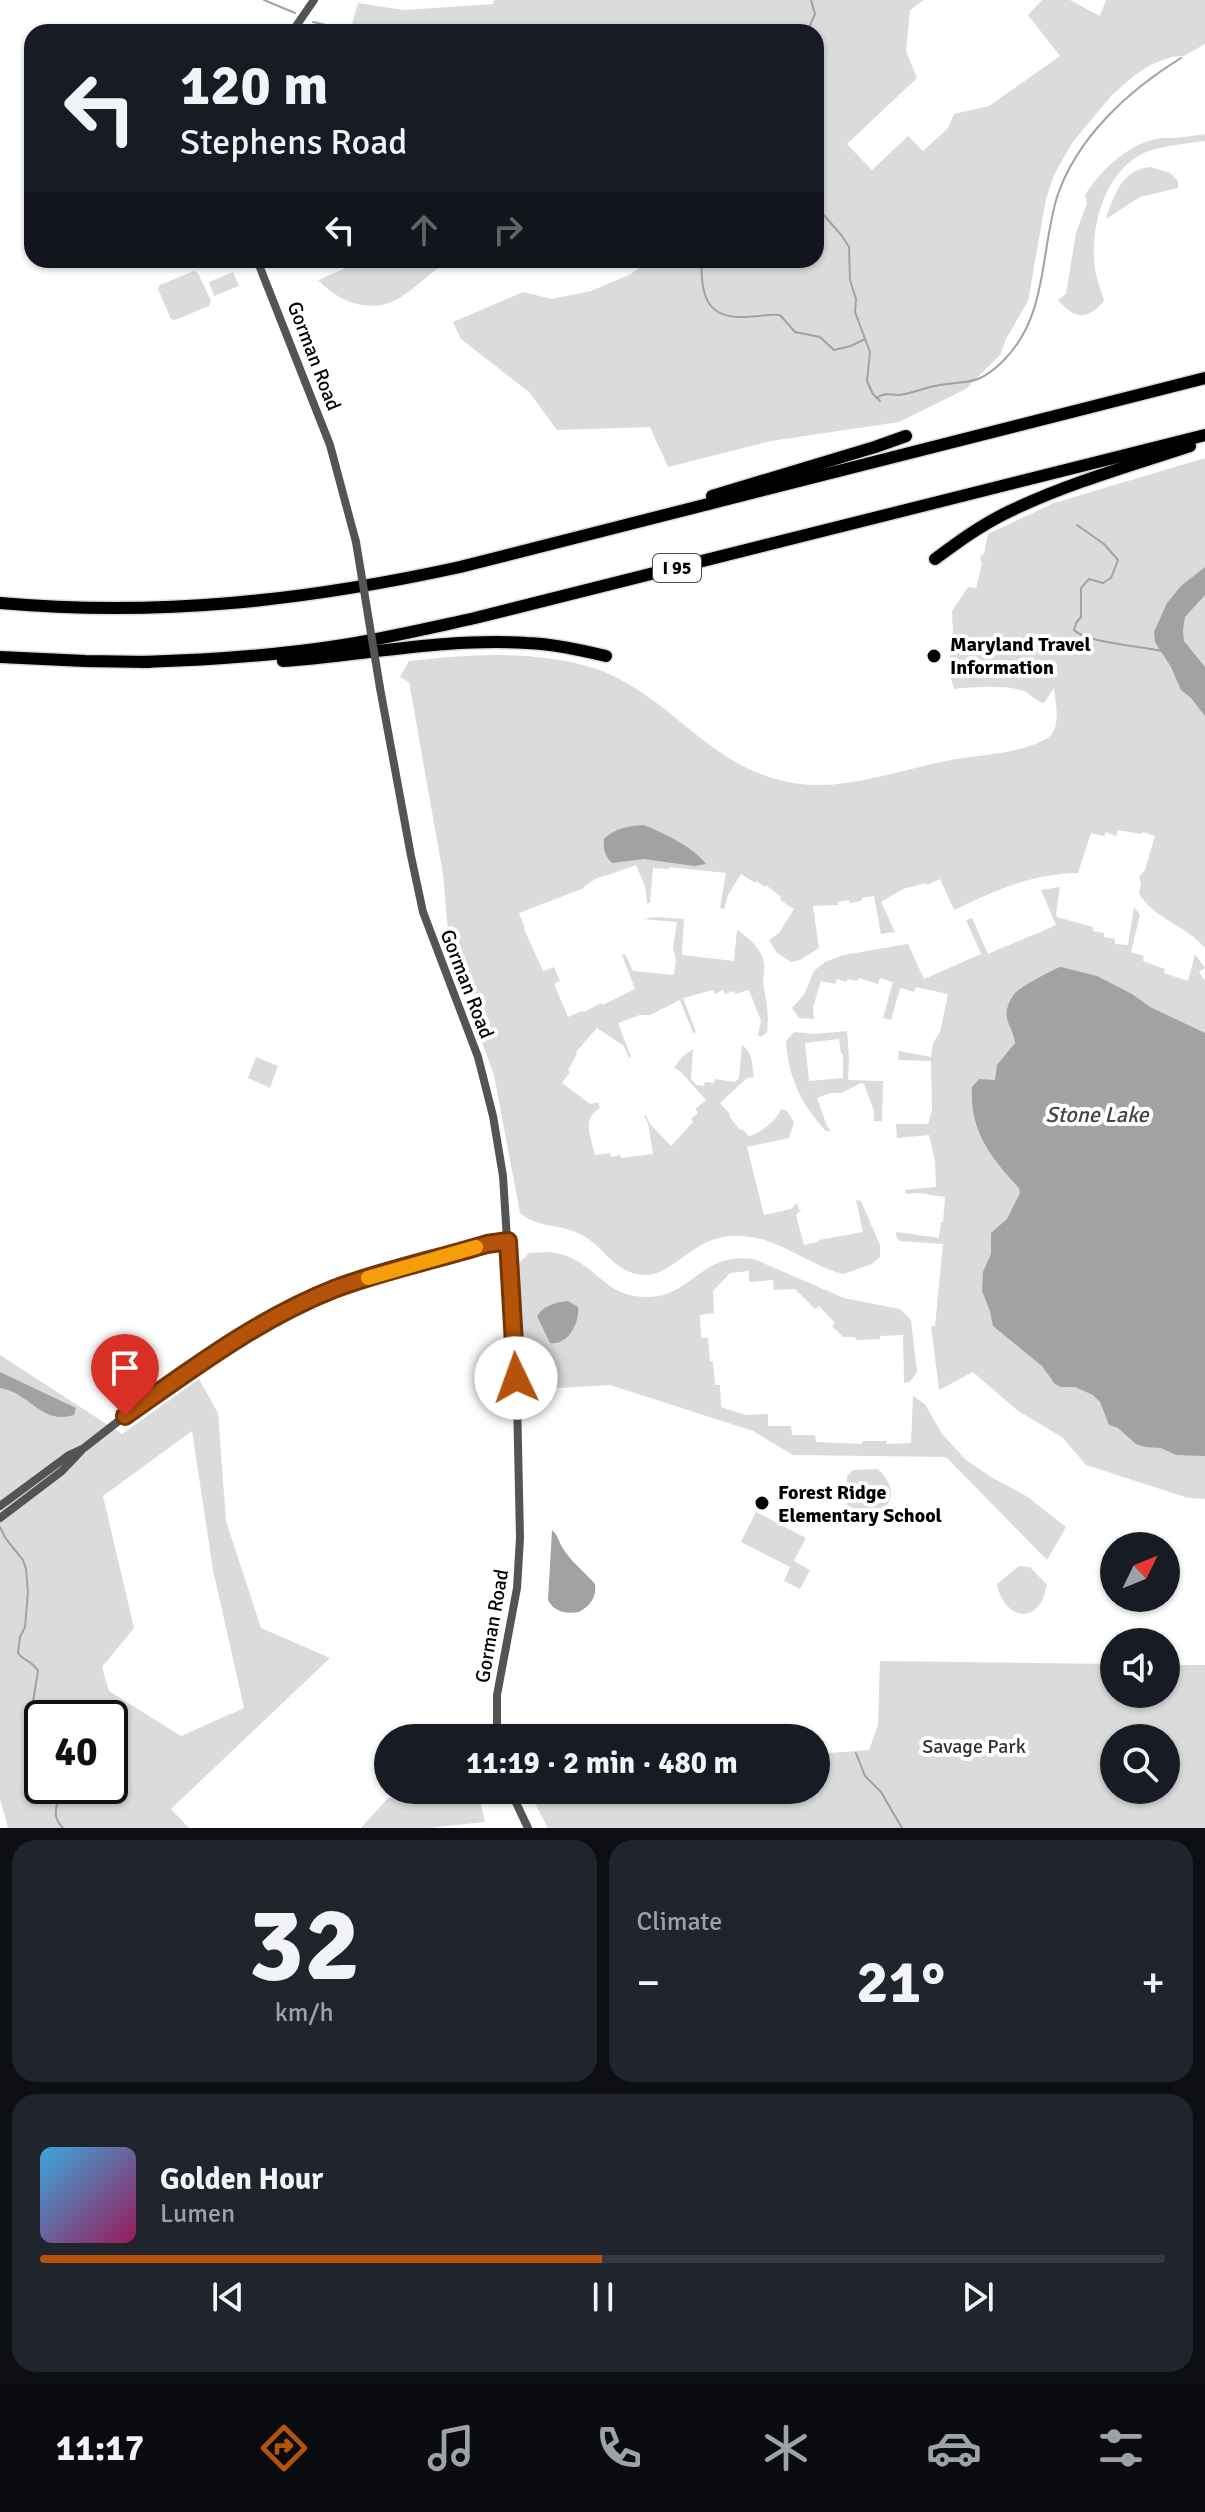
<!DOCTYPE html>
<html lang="en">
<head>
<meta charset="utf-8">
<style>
	:root { --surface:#171b24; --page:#20242c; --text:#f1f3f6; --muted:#9ea1a6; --line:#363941; --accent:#b45309 }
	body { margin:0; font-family:Signika,sans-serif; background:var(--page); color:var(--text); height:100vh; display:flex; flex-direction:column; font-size:30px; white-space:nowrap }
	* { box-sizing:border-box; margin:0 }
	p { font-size:26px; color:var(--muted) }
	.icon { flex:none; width:44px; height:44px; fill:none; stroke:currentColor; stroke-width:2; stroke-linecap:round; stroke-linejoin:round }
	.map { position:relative; height:1828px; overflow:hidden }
	.drawer { display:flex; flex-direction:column; gap:12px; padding:12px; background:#0d0f14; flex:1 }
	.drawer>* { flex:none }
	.top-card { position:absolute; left:24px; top:24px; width:800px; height:244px; border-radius:24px; box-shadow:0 2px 6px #0004; background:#171b24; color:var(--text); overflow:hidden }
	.needle { width:52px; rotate:47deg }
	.tools { position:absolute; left:1100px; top:1532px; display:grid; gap:16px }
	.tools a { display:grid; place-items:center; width:80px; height:80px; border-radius:50%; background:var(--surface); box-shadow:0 2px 6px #0004; font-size:40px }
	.speed { position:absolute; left:24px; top:1700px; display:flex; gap:16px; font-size:40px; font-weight:700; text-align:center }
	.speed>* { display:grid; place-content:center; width:104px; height:104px; border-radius:50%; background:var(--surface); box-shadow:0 2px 6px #0004; line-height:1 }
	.speed .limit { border:4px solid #111; border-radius:12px; background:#fff; color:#111 }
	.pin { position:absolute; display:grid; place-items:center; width:68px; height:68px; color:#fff; margin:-82px -34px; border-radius:50% 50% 50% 0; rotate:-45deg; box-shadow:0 0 8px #0007 }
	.pin .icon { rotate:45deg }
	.me { position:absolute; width:88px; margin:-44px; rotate:357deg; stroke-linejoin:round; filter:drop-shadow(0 0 6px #0008) }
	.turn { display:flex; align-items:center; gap:28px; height:168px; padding:0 24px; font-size:36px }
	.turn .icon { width:104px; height:104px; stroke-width:2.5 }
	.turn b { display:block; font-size:56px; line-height:68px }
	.lanes { display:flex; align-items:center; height:76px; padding:0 24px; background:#0003; justify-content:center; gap:40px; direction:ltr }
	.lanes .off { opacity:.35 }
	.big { font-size:60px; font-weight:700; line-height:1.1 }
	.drawer .tile { flex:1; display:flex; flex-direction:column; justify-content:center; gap:12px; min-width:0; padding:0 28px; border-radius:24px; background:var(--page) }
	.drawer .dial { align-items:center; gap:0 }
	.dial b { font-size:104px; line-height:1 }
	.song { display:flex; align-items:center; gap:24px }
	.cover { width:96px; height:96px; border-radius:12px; background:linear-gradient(135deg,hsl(200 70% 55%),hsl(330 70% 35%)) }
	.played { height:8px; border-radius:4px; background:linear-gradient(90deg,var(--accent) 50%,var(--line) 50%) }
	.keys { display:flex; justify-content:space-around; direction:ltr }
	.heat { display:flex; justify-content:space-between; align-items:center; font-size:44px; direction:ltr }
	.drawer .tiles { flex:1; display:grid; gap:12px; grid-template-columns:1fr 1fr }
	.tile:last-child { grid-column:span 2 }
	.trip { position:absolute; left:374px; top:1724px; width:456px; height:80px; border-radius:40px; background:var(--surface); box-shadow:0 2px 6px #0004; font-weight:700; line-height:80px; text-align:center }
	.tab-bar { display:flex; height:128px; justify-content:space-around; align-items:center; background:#090b0e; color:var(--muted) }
	.tab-bar .icon { width:56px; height:56px }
	.tab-bar .active { color:var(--accent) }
	.tab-bar b { font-size:36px; color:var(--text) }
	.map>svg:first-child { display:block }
	.green { fill:#dbdbdb; fill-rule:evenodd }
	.water { fill:#a2a2a2 }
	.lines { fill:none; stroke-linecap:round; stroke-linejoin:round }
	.stream { stroke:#a2a2a2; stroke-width:2 }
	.highway-casing { stroke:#dbdbdb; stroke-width:15 }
	.minor { stroke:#545454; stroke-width:8 }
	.highway { stroke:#000; stroke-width:12 }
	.minor-bridge { stroke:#545454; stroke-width:8 }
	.route-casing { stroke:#753606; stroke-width:20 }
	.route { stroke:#b45309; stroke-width:14 }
	.slow { stroke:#f59e0b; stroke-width:14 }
	.poi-dot { fill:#000; stroke:#fff; stroke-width:3 }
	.labels { text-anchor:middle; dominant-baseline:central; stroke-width:8; stroke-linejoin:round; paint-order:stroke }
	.shield { fill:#fff; stroke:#4c4c4c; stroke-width:2 }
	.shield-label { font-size:18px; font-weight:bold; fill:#000 }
	.street-label { font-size:20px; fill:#000; stroke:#fff }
	.poi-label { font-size:20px; font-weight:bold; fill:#000; stroke:#fff; text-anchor:start }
	.park-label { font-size:20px; fill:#323232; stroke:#fff }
	.water-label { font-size:22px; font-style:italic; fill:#434343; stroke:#fff }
</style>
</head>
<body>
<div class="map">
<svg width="1205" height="1828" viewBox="0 0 1205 1828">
	<rect width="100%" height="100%" fill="#fff"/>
	<g class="green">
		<path d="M494,0H924L910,10L906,51L917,78L847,144L872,170L908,136L923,151L948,128L954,114L989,106L1060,56L1028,15L1042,0H1070L1100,16L1106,0H1205V44L1184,56L1171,57L1150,65L1135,75L1111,96L1072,143L1054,175L1046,199L1028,301L1006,339L1000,355L966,389L899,422L771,441L668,467L650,427L557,430L529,392L461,339L453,322L523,292L552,299L591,291L631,274L650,260H816V32H350L358,3L404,10L493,4Z"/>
		<path d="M1205,134V141C1185,144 1163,145 1144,153C1107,170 1092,220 1094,259C1094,273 1100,287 1104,301C1086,321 1075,319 1058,300L1066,294L1076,233L1087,203L1085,195C1100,170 1136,136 1168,138C1178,138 1192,136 1205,134Z"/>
		<path d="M1151,167L1170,173L1178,181V188L1140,197L1106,219C1114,195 1122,169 1151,167Z"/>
		<path d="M364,260H450C433,270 420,284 404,295C374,316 341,304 318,280Z"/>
		<path d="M194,271L198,273L211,301L209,306L175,320L171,319L158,289L160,285Z"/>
		<path d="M233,272L239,286L214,296L209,282Z"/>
		<path d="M1205,458V948C1185,924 1158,922 1139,894L1141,883L1139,877L1145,870L1155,836L1143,832L1141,834L1118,830L1116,836L1106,832L1104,836L1091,833L1078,873C1030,874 997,890 954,910L940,879L927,885L926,883L903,889L881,902L895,932L881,934L874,896L862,898L861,901L849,903V900L838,902V905L813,906L819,948L800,960L791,962L777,953L769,940L779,933L794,909L780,900L781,897L766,885L765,887L756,881L755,883L741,874L728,895L724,909L720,908L726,873L669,867V869L653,868L650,903H647L645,886L636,865C623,870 611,874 601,877C593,879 591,883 584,886V888L519,913L525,928L524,929L543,971L554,967L560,981L554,984L568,1017L582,1011L584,1012L601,1003L603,1005L635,989L622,955L625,954L633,971L674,975L676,959L673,948L677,922L642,919L657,917L684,919L682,955L734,961L737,930C748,937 762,949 764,963C765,971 762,980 764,988C767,1004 769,1016 767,1032L761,1037L758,1035L761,1021L749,990L735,994L734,991L725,994L723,990L715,994L713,990L683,998L696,1032L693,1033L680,1000L650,1015H640L618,1023L631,1057L629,1058L624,1046L597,1028L576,1052L577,1054L568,1070L570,1072L562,1083L590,1104L598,1102L600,1108C581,1119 591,1137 595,1155L610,1153L611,1157L620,1155L621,1158L653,1154L648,1123L644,1116L646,1115L650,1124L671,1146L693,1122L691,1119L698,1113L695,1109L706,1100L680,1071L674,1068L682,1057L693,1049L691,1079L696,1085L704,1086L705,1082L714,1083L715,1079L735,1082L739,1078L742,1045C753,1052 752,1065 754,1077L747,1078L720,1103L730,1114L729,1116L740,1130L742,1129L749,1136C761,1133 776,1121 781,1109L787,1111L794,1122L789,1138L747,1147L764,1215L791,1209L797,1203L799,1210L802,1209L796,1215L804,1245L818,1242L819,1240L863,1232L856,1200L861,1201L880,1245V1257L872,1264L843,1274C807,1265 779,1237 741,1236C724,1235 708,1240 695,1249C673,1262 658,1283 630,1272C611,1265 600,1244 582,1235C560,1223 539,1229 520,1213L494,1075L450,955L443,874L409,682L400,677L409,661C467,655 525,650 583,665C652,682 690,742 751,770C771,779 793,785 815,785C857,786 905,769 946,761C971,756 999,755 1024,748C1032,745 1045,741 1051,735C1061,722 1055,703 1054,688L1044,703C1034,701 1030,692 1021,690C1001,685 974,687 954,689L948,669L953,635L952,611L968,587L976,588L982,564L980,556L984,554L988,534L1054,503Z"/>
		<path d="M1060,887L1056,913L1057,917L1093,927V931L1104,933V937L1115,939V944L1128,945L1134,907L1140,915L1131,952L1144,956L1143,961L1165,969L1164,973L1188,981L1195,954L1205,968L1199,972L1205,981V1499L1188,1498L1086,1465L1062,1437L1018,1411L973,1372L939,1390L931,1326H935L943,1244L899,1241L896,1235V1232L939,1238L941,1222H943L945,1197L919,1193L906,1194L905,1190L936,1187L935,1161L929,1135L897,1138L896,1124H928L932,1110L931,1061L898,1060L899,1051L931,1057L933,1043L940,1032L948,994L916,987L914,992L900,988L891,1020L883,1018L893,982L880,978L878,984L859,978L857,981L848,979L846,982L837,979L835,984L821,981L813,1007L814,1019L799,1018L792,1008L804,995L814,971L825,962L843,955L908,944L924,979L981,954L966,920L972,918L988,954C1013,943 1032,936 1056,925L1041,890Z"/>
		<path d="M847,1031L849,1056L848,1080L883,1081L882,1121H874V1111L864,1084L861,1083L841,1093H830L817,1098L827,1126L831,1131H826C801,1104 788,1077 786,1041L794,1032L814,1034ZM839,1039L841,1053L843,1054V1078L809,1081L805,1043Z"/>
		<path d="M256,1057L278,1066L270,1088L248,1078Z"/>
		<path d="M547,1252C595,1255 599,1297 646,1297C692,1298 699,1252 754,1259L844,1298L900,1309L911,1320L917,1372L910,1382L904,1383L903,1335L880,1336V1339L856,1340L855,1337H843L832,1326L835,1323L819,1306L815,1309L795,1289L774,1290L773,1280L749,1282V1271L730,1273L713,1291L714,1313L700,1315L701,1338H708L710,1361L713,1362L715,1385H720L721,1407L746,1415L768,1414V1426H791L792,1435H815L816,1442L862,1444L863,1441H886L887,1444L911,1443L913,1396L925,1404L942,1434L966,1460L991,1477L1028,1497L1066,1527L1047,1560L946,1457L793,1455L753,1431L610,1385L526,1390L518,1264L529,1253Z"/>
		<path d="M0,1355L122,1434L199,1379L218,1413L226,1521L261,1628L330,1658L171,1809L189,1828H8L0,1799ZM192,1431L213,1570L244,1708L181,1736L109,1691L102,1667L134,1628L103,1496ZM42,1718H110V1786H42Z"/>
		<path d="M878,1469C909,1499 879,1524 847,1505V1476L853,1470Z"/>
		<path d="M756,1512L806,1538L794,1561L810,1570L800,1589L784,1581L790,1567L741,1542Z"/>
		<path d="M1019,1566L1030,1567L1047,1585C1045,1591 1044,1599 1040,1604C1023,1627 1000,1606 997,1584Z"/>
		<path d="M880,1661L1114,1664V1694H1166V1665H1205V1828H548L528,1790H816V1754L869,1750L878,1725ZM1114,1738H1166V1790H1114Z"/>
		<path d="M478,1793L485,1822L427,1828H361L388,1798Z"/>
	</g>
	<g class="water">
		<path d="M1205,567V595L1185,617L1183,630L1184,641L1205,667V716L1191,698L1181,690L1171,667L1155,642L1154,632L1167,603L1181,586Z"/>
		<path d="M644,825C665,834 692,846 706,864L694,866L644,859L612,863C605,856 603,849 604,839C615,828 629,826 644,825Z"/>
		<path d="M1061,967L1097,976L1132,994L1150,1007L1205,1033V1456L1176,1455L1161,1448L1145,1447L1136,1444L1118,1428L1109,1425L1100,1402L1093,1395L1075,1387H1061L1055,1384L1042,1366L993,1326L990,1311L982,1291L983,1272L991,1254V1233L1007,1219L1020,1193L1019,1188C991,1158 969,1130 972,1087L979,1079L995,1080L997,1065L1015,1043C1014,1033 1009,1027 1007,1018C1005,1010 1010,999 1015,993C1019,988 1055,968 1061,967Z"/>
		<path d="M568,1301L578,1307C580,1322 568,1346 550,1343L537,1316C543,1306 556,1302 568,1301Z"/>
		<path d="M0,1372L76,1408L74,1415C40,1425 31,1393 0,1388Z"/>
		<path d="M552,1530C558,1535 558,1540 562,1547C570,1561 585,1572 595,1584C597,1597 590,1606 579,1612C566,1614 554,1612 548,1600Z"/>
	</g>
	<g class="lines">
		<g class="stream">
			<path d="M264,0L295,13"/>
			<path d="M313,22L330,26"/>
			<path d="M453,32H454"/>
			<path d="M488,32L509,29L553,32"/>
			<path d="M807,32L815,14L811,0"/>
			<path d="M816,206L842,236L849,247L850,280L856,299L855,312L870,352L867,381L873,394L880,401"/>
			<path d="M701,260C702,290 703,318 742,317C755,317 767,314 780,315L795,332L820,337L834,350L851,346L865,339"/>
			<path d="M876,398C885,392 889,395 899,395C911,394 923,388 935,386C967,379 975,388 1002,362C1048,318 1040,253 1057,197C1077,137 1129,90 1181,58"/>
			<path d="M1077,525L1104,544L1118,560L1111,578L1103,583L1089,579L1081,588V617L1076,623L1074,630C1087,643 1142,646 1162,651"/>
			<path d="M0,1527L6,1539L23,1560L26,1569L28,1592L25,1627L20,1637L18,1653C23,1661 33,1661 38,1671L30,1720V1728L42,1746"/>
			<path d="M856,1753L865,1776L881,1792L902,1828"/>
			<path d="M59,1786C61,1803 48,1813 63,1828"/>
		</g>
		<g class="highway-casing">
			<g id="highway">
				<path d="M712,496L875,447L906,436"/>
				<path d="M935,559C958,542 981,525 1008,512C1066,484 1129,466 1190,446"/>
				<path d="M0,603C159,617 304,601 460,567L1205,378"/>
				<path d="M0,657L85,661L149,662"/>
				<path d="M283,661C365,655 445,638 527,643C554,644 580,650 606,656"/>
				<path d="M142,662C207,660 272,656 337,646C383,639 429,628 475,618L1205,435"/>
			</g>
		</g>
		<g class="minor">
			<path d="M292,32L314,0"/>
			<path d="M257,260L330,445L356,542"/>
			<path d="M380,688L411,856L423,912L478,1057L493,1116L503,1176L517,1399L520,1538L517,1588L497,1695V1738"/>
			<path d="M0,1506L69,1455L84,1448L125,1416L204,1361L278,1315L355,1281L508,1241"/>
			<path d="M0,1518L62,1471L81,1451"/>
			<path d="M510,1790L528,1828"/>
		</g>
		<use href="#highway" class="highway"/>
		<path class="minor-bridge" d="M356,542L380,688"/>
	</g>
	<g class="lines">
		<g class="route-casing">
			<path id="route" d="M125,1416C192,1369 258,1319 334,1289C381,1271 438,1259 487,1244L508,1241L516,1378"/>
		</g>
		<use href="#route" class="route"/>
		<path class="slow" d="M368,1278L476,1247"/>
	</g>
	<g class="poi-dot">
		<circle cx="934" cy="656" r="8"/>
		<circle cx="762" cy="1503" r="8"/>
	</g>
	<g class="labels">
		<rect class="shield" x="653" y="554" width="48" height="28" rx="6"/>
		<g class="shield-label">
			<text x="677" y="568">I 95</text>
		</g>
		<g class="street-label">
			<text transform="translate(314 356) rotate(69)">Gorman Road</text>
			<text transform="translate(467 984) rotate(69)">Gorman Road</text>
			<text transform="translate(492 1626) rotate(-80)">Gorman Road</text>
		</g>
		<g class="poi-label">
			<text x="950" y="644">Maryland Travel<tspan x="950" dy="23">Information</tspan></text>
			<text x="778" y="1492">Forest Ridge<tspan x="778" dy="23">Elementary School</tspan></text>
		</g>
		<g class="park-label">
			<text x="974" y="1746">Savage Park</text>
		</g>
		<g class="water-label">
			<text x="1097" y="1114">Stone Lake</text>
		</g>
	</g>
</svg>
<div class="tools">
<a><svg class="needle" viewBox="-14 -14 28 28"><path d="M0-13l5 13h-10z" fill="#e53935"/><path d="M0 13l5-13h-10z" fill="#9ea1a6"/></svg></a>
<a><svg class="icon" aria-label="sound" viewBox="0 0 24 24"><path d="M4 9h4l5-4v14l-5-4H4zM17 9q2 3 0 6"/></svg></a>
<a><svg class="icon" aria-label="search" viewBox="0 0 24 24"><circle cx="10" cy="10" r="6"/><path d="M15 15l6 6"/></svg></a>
</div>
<div class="speed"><div class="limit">40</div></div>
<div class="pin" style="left:125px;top:1416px;background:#d93025"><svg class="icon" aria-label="arrive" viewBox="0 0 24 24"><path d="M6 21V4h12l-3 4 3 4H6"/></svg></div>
<svg class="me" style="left:516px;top:1378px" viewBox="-20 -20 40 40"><circle r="19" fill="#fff"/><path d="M0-13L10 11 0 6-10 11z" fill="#b45309"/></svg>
<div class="trip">11:19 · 2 min · 480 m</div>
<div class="top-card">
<div class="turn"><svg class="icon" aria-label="left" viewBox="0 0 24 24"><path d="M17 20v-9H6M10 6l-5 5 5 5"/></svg><div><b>120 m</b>Stephens Road</div></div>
<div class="lanes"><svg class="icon" aria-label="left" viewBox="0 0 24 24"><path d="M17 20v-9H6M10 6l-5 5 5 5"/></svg><svg class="icon off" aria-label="ahead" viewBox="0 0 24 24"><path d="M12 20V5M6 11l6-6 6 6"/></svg><svg class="icon off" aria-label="right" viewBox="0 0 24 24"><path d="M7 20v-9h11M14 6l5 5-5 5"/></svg></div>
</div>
</div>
<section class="drawer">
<div class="tiles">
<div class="tile dial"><b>32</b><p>km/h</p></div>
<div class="tile"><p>Climate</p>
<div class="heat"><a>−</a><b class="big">21°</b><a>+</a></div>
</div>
<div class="tile">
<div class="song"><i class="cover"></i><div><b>Golden Hour</b><p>Lumen</p></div></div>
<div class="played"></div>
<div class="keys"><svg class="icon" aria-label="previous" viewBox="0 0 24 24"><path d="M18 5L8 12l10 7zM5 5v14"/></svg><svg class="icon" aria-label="pause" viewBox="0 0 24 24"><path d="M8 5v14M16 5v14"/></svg><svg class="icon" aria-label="next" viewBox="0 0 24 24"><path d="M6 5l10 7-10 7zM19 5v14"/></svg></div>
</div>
</div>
</section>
<nav class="tab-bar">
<b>11:17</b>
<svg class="icon active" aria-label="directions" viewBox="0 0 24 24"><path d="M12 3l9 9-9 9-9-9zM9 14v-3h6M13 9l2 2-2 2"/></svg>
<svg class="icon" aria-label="music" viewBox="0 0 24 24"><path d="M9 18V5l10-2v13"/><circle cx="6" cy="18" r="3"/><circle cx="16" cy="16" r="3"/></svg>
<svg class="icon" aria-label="phone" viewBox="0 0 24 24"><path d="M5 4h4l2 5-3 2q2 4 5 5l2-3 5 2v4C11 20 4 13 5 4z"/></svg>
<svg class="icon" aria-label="climate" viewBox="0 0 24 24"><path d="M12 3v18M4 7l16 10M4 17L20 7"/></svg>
<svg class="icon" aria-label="car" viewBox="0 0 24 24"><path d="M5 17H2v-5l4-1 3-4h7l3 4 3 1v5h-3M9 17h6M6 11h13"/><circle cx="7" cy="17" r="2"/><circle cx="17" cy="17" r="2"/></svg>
<svg class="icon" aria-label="filters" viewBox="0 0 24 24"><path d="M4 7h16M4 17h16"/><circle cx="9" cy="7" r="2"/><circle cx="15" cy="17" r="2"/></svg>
</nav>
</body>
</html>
